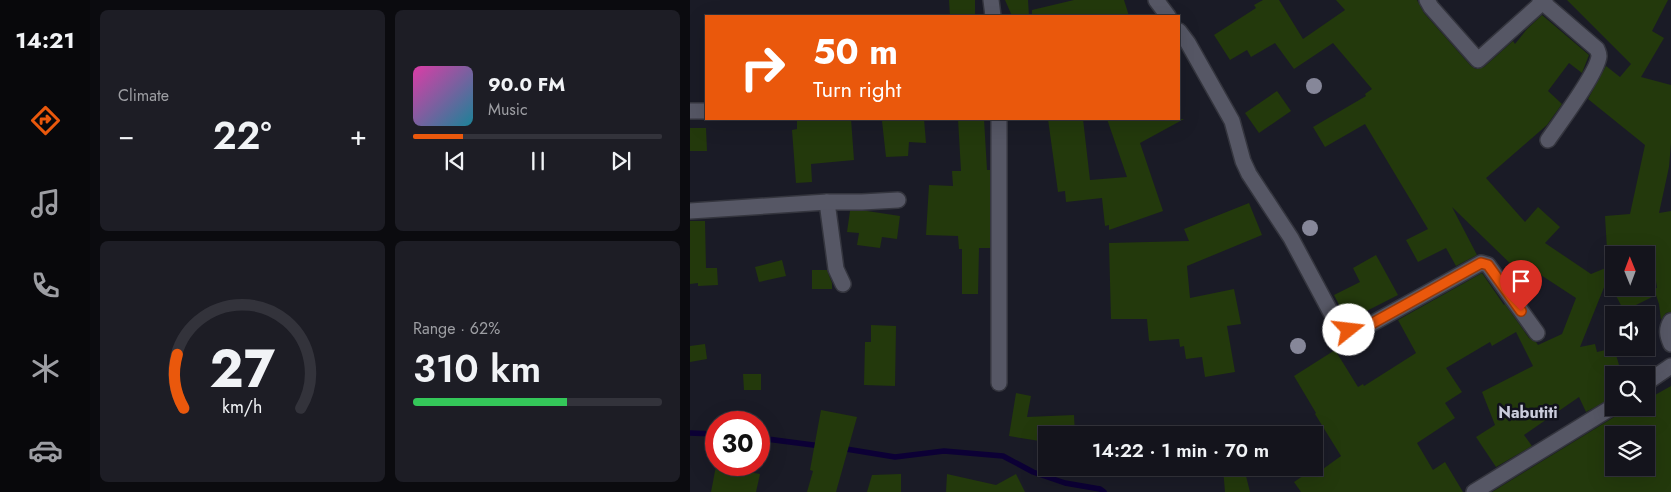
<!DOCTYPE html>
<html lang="en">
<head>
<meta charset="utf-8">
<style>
	:root { --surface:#14141c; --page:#1d1d25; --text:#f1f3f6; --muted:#9d9ea3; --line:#33333b; --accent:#ea580c }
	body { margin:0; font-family:Jost,sans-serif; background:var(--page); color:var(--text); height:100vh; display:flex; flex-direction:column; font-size:19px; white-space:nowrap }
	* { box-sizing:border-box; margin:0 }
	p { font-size:16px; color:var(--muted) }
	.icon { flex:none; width:28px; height:28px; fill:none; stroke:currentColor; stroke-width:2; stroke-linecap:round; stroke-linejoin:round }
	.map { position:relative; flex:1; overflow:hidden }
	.sheet { display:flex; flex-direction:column; gap:10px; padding:10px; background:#0b0b0f; width:600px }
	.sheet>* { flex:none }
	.hud { position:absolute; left:15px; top:15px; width:475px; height:105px; border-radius:0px; box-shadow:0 5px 20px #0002,0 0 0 1px var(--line); background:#ea580c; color:#fff; overflow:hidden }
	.needle { width:32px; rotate:359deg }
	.fabs { position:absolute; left:915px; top:246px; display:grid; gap:10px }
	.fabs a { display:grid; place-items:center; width:50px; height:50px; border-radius:0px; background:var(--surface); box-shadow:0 5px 20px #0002,0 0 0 1px var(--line); font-size:25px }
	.speed { position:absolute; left:15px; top:411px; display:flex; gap:10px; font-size:25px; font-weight:700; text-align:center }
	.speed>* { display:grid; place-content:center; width:65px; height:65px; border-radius:50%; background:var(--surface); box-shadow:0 5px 20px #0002,0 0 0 1px var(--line); line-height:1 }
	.speed .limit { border:8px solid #d22; background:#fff; color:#111 }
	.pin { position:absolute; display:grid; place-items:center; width:42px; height:42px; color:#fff; margin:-51px -21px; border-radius:50% 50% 50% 0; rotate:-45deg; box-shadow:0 0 5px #0007 }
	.pin .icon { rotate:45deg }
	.me { position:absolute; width:55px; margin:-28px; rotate:74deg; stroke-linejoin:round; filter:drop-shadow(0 0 4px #0008) }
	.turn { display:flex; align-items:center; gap:18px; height:105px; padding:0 25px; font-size:22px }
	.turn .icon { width:65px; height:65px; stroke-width:2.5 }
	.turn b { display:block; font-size:35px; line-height:42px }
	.big { font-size:38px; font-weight:600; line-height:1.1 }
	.sheet .card { flex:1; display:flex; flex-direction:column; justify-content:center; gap:8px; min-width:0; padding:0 18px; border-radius:8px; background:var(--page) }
	.sheet .dial { align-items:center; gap:0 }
	.dial svg { height:130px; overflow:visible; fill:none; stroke:var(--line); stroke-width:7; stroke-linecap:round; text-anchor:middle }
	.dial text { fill:var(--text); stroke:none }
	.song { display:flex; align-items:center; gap:15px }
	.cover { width:60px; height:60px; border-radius:8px; background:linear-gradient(135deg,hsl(320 70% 55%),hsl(190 70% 35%)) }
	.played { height:5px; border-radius:2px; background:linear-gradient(90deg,var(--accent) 20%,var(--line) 20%) }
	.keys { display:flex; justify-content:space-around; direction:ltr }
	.heat { display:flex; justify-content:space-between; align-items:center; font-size:28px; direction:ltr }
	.charge { height:8px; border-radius:4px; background:linear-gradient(90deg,#34c759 62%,var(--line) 0) }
	.sheet .tiles { flex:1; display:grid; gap:10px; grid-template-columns:repeat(2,1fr) }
	.trip { position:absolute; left:348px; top:426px; width:285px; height:50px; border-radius:0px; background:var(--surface); box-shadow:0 5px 20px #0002,0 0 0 1px var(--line); font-weight:600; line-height:50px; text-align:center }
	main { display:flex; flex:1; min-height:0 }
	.menu { display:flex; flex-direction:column; width:90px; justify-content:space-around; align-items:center; background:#08080b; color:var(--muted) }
	.menu .icon { width:35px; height:35px }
	.menu .current { color:var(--accent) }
	.menu b { font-size:22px; color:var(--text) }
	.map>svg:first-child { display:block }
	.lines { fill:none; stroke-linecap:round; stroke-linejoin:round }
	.stream { stroke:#0c0035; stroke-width:5.5 }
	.building { fill:#23390c; fill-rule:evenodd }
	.street-casing { stroke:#34353e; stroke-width:18 }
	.street { stroke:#565765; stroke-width:15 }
	.tree { fill:#868799 }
	.route-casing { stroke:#983908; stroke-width:12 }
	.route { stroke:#ea580c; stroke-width:9 }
	.labels { text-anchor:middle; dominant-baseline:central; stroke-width:5; stroke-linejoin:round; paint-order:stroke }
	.neighbourhood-label { font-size:16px; font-weight:bold; fill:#caccdc; stroke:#11121c }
</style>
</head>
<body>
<main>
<nav class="menu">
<b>14:21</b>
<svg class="icon current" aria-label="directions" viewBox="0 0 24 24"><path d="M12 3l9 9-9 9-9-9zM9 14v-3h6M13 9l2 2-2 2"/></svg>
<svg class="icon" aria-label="music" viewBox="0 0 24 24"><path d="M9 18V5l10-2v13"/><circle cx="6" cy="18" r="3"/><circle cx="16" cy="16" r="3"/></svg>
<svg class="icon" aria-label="phone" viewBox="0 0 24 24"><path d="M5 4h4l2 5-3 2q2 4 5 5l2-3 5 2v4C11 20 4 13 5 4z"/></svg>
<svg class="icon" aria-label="climate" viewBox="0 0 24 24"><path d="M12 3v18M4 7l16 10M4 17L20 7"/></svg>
<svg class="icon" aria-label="car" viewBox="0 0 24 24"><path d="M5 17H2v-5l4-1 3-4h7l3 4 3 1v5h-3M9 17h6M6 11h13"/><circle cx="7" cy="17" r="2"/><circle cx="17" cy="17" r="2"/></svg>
</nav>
<section class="sheet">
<div class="tiles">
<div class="card"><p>Climate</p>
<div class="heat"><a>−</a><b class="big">22°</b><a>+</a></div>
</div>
<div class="card">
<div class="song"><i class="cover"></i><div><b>90.0 FM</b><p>Music</p></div></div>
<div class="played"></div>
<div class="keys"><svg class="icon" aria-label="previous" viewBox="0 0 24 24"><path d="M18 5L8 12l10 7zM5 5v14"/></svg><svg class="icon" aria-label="pause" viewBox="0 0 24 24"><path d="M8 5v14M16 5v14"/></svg><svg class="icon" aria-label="next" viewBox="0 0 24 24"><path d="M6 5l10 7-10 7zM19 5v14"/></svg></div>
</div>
<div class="card dial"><svg viewBox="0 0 100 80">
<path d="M14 69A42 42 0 1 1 86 69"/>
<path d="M14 69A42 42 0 0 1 10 36" stroke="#ea580c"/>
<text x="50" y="56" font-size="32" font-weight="700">27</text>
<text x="50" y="72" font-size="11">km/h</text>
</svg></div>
<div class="card"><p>Range · 62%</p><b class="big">310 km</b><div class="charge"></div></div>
</div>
</section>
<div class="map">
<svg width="981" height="492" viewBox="0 0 981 492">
	<rect width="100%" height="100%" fill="#1a1b26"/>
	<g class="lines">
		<g class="stream">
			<path d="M0,433L26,434"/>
			<path d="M69,438L131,446"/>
			<path d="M150,448L205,457L254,451L313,456L343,472L375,483L410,489L414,492"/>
		</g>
	</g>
	<g class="building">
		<path d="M259,0H285V16H260Z"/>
		<path d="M315,0H338L339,16H322Z"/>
		<path d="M384,0H434L439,16H342V10Z"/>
		<path d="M573,0H589L613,39L655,10L646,0H727L734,13L781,66L786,69L794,67L823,41L825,44L837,29L852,15L899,55L892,73L879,63L858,91L872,104L857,125L796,178L835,222L848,207L870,227L855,243L901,274L923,265L890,347L905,344L907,352L924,348L932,375H924V397L896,412L889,397L834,435L842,446L806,467L786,437L805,425L792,392L843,366L826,332L802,346L800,342L756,368L772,392L755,403L765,418L727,443L743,470L755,462L773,492H611L604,482L623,469L626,474L651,456L625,414L626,413L604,376L645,350L668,387L673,384L674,386L726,353L708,320L792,273L814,305L815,304L839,338L846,342L848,345L872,334L886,298L834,264L827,270L762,207L787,255L766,266L756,248L728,262L716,240L738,229L675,124L635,147L623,127L676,96L675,94L682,89L643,43L604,69L585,43L561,57L557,50L540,60L524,35L566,8L564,5Z"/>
		<path d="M877,0H978L962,31L974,38L951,77L981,85V143L979,167L969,213L981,211V312L976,313L971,320L969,304L966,295L934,311L922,288H967L961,245L917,249L915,216L940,214L955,145L898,99L916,66L930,77L941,64Z"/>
		<path d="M587,91L601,111L569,133L555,113Z"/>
		<path d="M107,119H161L164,160L121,164L122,182L106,183L102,130L107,129Z"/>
		<path d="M218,119H234L236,143L219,142L218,156L196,157L192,121Z"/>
		<path d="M268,119H294L297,170H300V248H289L288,294H272V249H269L268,236L236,235L239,185L263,186L262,171H271Z"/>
		<path d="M358,119H393L400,180L437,177L417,119H494L450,143L473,211L419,230V225L415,226L412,198L376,202L375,191L368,192Z"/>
		<path d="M0,128H16L17,151H0Z"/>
		<path d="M559,203L572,235L497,266L500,298L544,289L551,324L537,326L545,372L515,377L512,357L496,359L494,346L490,347L489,339L459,341L457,319H421L419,243L499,241L494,229Z"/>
		<path d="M160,211H177L210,216L207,239L192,237L190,248L167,245L169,233L157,232Z"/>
		<path d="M0,221H15L16,268H27L28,285L8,286V283L0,284Z"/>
		<path d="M686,255L708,295L659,320L656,318L644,295L670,282L663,268Z"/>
		<path d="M92,260L96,276L69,282L65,267Z"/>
		<path d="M122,270H137L142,283V289H122Z"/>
		<path d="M181,325L206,326L205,386L174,385L175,342H181Z"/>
		<path d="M15,344L17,359L0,362V346Z"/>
		<path d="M53,374H71V390H54Z"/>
		<path d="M981,386V492H802L929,414L933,408H956V400ZM924,435H956V468H924Z"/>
		<path d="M326,393L341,396L337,417L384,415L385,435H356V442L319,436Z"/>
		<path d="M131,410L167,417L146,492H117L123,471L120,470Z"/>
		<path d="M26,466L70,474L66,492H21Z"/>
		<path d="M533,468H554L560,492H535Z"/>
		<path d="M211,474V492H177L182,475Z"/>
		<path d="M257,474L306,485L326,474L335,492H256Z"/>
	</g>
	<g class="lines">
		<g class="street-casing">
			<g id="street">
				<path d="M301,0L303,16"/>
				<path d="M466,0L478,16"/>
				<path d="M737,0L741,7L788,60L855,0"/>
				<path d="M850,0L907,49C908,52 909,53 909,56C908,72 869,124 858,140"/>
				<path d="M489,31L498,43L542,121L553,161L559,174L601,238L647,324L659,330L672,329L791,263L798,265L847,333"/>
				<path d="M0,111H16"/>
				<path d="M309,119V383"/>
				<path d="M137,202L146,269L153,284"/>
				<path d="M0,211L137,202H172L208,200"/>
				<path d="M981,321C976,329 977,335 981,344"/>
				<path d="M956,383L981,366"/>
				<path d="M784,492L924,406"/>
			</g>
		</g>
		<use href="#street" class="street"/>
	</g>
	<g class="tree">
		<circle cx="624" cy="86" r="8"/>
		<circle cx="620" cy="228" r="8"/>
		<circle cx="608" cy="346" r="8"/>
	</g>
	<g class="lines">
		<g class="route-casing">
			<path id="route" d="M659,330L672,329L791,263L798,265L831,311"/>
		</g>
		<use href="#route" class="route"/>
	</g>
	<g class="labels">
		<g class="neighbourhood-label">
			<text x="838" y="412">Nabutiti</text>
		</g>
	</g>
</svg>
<div class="fabs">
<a><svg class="needle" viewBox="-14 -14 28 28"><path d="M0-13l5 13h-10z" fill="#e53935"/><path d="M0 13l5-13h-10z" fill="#9d9ea3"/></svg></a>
<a><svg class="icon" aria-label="sound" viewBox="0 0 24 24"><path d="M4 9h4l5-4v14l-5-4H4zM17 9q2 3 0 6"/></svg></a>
<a><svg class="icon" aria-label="search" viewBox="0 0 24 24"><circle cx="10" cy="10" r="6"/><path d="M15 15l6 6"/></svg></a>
<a><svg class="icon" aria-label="layers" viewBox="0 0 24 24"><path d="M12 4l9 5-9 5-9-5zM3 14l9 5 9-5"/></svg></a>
</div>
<div class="speed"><div class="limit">30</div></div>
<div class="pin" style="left:831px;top:311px;background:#d93025"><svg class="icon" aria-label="arrive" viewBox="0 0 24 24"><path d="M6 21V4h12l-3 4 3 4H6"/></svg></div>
<svg class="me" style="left:659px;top:330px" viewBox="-20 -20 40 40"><circle r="19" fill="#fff"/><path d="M0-13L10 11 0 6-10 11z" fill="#ea580c"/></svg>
<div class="trip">14:22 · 1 min · 70 m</div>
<div class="hud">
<div class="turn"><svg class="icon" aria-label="right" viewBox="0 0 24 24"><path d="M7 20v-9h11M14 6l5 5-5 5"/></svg><div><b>50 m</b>Turn right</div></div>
</div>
</div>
</main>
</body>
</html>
